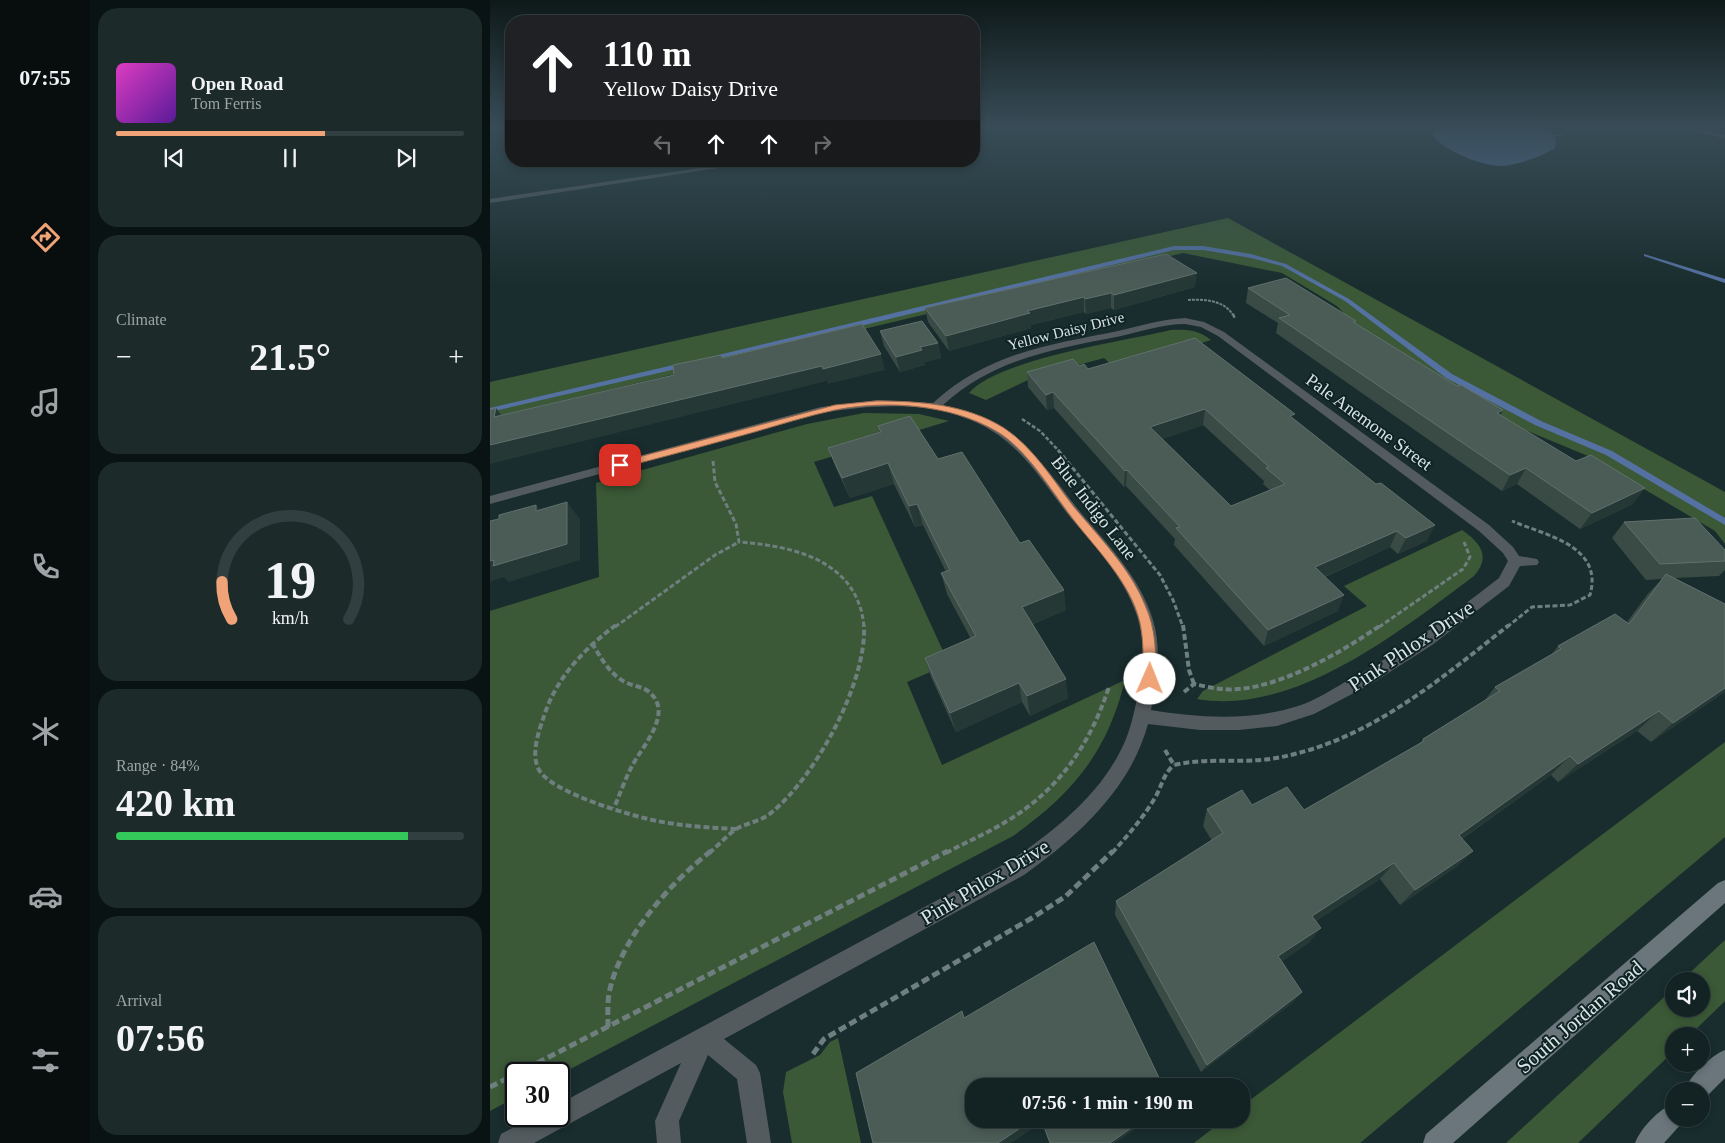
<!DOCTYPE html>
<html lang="en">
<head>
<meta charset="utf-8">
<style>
	:root { --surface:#132222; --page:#1c2a2a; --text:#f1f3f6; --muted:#9da4a5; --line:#323f40; --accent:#efa377 }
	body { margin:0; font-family:Georgia,serif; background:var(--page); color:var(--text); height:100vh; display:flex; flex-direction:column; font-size:19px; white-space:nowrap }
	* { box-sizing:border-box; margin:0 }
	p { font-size:16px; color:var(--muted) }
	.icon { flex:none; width:28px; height:28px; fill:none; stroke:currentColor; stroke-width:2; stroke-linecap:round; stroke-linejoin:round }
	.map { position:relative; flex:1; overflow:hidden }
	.sheet { display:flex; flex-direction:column; gap:8px; padding:8px; background:#0a1313; width:400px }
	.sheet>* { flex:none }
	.guide { position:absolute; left:15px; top:15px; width:475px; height:152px; border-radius:20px; box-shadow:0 2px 8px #0003,0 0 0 1px var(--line); background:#202124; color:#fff; overflow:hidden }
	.controls { position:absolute; left:1175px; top:972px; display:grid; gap:10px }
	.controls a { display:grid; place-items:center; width:45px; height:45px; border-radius:50%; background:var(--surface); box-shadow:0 2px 8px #0003,0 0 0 1px var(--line); font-size:25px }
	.speed { position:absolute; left:15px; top:1062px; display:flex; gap:10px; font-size:25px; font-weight:700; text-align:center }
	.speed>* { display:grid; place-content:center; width:65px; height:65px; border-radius:50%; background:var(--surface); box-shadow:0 2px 8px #0003,0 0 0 1px var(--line); line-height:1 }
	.speed .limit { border:2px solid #111; border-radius:8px; background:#fff; color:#111 }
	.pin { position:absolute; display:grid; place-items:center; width:42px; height:42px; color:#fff; margin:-21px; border-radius:10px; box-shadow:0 2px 8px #0006 }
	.me { position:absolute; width:55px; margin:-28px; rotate:1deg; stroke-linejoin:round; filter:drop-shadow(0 0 4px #0008) }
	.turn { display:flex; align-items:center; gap:18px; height:105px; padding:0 15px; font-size:22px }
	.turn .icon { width:65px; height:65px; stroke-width:2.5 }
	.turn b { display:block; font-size:35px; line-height:42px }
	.lanes { display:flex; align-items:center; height:48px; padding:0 15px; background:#0003; justify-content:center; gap:25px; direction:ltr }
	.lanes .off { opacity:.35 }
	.big { font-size:38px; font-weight:700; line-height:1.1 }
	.sheet .tile { flex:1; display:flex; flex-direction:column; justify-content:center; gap:8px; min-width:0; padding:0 18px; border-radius:20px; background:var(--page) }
	.sheet .dial { align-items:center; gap:0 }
	.dial svg { height:130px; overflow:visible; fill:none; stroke:var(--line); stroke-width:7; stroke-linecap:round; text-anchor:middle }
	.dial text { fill:var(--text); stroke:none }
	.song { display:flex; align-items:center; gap:15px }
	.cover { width:60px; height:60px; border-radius:8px; background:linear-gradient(135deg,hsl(310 70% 55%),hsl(270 70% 35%)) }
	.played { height:5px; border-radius:2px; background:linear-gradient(90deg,var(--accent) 60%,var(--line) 60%) }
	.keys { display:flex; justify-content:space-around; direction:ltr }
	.heat { display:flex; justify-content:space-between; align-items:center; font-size:28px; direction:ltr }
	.charge { height:8px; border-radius:4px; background:linear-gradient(90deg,#34c759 84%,var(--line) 0) }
	.trip { position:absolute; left:475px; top:1078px; width:285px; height:50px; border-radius:20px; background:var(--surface); box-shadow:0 2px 8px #0003,0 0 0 1px var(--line); font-weight:700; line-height:50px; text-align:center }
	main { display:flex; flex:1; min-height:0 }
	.dock { display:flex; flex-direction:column; width:90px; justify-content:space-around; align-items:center; background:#080e0e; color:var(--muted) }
	.dock .icon { width:35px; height:35px }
	.dock .selected { color:var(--accent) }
	.dock b { font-size:22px; color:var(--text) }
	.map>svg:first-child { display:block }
	.green { fill:#3b5936 }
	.water { fill:#5471a2 }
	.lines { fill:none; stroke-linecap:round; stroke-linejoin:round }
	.stream { fill:#5471a2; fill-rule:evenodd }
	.path-far4 { stroke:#6f7f80; stroke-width:2; stroke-dasharray:3 1; stroke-linecap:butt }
	.path-far3 { stroke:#6f7f80; stroke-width:2.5; stroke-dasharray:4 2; stroke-linecap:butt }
	.path-far2 { stroke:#6f7f80; stroke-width:3; stroke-dasharray:5 2.5; stroke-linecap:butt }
	.path-far1 { stroke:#6f7f80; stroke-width:4; stroke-dasharray:6 3; stroke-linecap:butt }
	.path { stroke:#6f7f80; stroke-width:5; stroke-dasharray:8 4; stroke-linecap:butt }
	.minor { fill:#535b5f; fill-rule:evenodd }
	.secondary { fill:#6a767c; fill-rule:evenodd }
	.wall { fill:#3a4b45; fill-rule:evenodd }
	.shaded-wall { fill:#263835 }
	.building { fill:#4b5b56; stroke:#61706c; fill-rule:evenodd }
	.route { fill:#efa377; stroke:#9b6a4d }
	.labels { text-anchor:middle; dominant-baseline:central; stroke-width:4; stroke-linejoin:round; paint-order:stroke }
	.far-street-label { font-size:15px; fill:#d8e4e4; stroke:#102324 }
	.street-label { font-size:18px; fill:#d8e4e4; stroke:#102324 }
	.near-street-label { font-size:21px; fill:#d8e4e4; stroke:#102324 }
</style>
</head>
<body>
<main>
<nav class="dock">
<b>07:55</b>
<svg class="icon selected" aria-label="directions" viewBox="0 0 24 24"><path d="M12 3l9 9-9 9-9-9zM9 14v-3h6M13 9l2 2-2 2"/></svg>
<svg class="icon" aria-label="music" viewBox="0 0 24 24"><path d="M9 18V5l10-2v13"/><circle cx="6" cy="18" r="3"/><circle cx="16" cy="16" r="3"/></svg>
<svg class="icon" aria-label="phone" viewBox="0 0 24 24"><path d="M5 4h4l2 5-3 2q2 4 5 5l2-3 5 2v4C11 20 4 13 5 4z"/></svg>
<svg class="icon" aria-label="climate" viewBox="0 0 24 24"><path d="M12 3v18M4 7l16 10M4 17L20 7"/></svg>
<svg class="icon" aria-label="car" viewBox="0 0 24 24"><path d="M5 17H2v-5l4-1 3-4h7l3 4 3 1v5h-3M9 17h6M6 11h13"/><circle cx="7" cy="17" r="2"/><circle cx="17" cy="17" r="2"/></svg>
<svg class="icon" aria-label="filters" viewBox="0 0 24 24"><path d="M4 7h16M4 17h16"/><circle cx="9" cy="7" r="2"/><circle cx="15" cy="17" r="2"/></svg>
</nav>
<section class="sheet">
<div class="tile">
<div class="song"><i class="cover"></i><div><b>Open Road</b><p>Tom Ferris</p></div></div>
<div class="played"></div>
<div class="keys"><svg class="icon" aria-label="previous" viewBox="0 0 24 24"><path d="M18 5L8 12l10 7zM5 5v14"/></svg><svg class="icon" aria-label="pause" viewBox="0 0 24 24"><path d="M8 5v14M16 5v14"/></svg><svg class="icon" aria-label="next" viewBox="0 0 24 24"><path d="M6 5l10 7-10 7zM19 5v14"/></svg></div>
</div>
<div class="tile"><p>Climate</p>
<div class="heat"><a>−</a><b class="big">21.5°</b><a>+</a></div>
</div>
<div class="tile dial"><svg viewBox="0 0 100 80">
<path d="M14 69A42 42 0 1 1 86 69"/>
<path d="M14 69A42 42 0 0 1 8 46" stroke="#efa377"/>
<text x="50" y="56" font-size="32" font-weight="700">19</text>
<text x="50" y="72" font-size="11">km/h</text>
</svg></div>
<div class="tile"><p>Range · 84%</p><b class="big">420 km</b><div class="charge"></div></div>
<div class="tile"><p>Arrival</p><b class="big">07:56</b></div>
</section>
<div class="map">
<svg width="1235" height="1143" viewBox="0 0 1235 1143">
	<rect width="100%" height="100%" fill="#192d2e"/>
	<g class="green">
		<path d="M738,218L1235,492V544L1225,531L1098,456L1023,425L874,334L847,306L792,273L693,253L0,418V382Z"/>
		<path d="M681,330C696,329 709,330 721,340L626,369L614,358L544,377L496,400L479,393C507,359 636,341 681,330Z"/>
		<path d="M374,413L429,414L459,421L324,462L344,507L382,496L459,664L417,682L452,765L635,680C617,753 583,793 523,836L69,1075L26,1074V1097L0,1111V611L109,577L106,483L317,424Z"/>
		<path d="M972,530C991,543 1001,557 984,576C910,631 805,716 707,699L713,691L877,606L854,586Z"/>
		<path d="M1235,742V837L870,1143H704L735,1119H751V1107Z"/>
		<path d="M1235,940V1001L1199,1036H1184V1051L1088,1143H1016L1184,988V1009H1211V981H1191Z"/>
		<path d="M348,1038L371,1143H302L293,1092L296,1072L330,1055L340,1042Z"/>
	</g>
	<path class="water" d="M957,127H1051L1062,132L1066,141L1065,148C1050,157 1031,164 1013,166C993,167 954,151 942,135L947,129Z"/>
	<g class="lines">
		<g class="stream">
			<path d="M1050,134L1072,135L1074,136H1049Z"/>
			<path d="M684,246H713L761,254L796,264L859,299L962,374L1051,421L1122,451L1235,518V525L1116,455L1045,425L956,378L855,301L792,266L761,258L713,250H684L354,330L220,360L216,358Z"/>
			<path d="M1154,254L1235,279V283L1154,256Z"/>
			<path d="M196,362L200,364L199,366L0,412V408Z"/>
		</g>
		<path class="path-far4" d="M698,300C714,299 734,300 743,315"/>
		<g class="path-far3">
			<path d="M743,314L745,319"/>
			<path d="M532,419L550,431L569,451"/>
		</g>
		<g class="path-far2">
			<path d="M568,450L670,575L683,600L693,627"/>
			<path d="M223,461L225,482L246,524L249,542C293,545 352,556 369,604C372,611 373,619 374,627"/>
			<path d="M125,627L225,555L249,542"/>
			<path d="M889,627L973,569L980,557L974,542"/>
			<path d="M1017,627L1042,607L1080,605L1100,595C1114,545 1054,535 1022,521"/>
		</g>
		<g class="path-far1">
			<path d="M126,625C95,648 66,678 54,716C49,731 41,752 48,768C58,792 142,816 167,821C194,826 220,828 247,829"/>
			<path d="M693,625L699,670L704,684"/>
			<path d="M102,643C111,658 120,675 137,683C144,686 152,687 158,691C185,712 153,745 142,766C135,779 130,794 124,808"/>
			<path d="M694,692L704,684C713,686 722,688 731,689C782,694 850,653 891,625"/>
			<path d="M675,750L684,765C718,757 753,764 786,758C877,742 948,681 1019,625"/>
			<path d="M219,853C229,845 238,834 248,828C260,822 272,821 282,812C326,776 377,682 374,625"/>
			<path d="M456,853C476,842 498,833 517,821C570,789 600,744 619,687"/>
			<path d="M622,853C638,835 654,817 666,796C672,785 674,773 684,765"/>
		</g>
		<g class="path">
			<path d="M118,1027C118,1014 117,1001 120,989C132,937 180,883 221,851"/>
			<path d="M323,1054L334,1039L542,918L576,896L623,851"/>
			<path d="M26,1074L458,851"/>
			<path d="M0,1087L26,1074"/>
		</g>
		<g class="minor">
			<path d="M1191,127H1200L1235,135V139Z"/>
			<path d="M257,161H274L0,203V199Z"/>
			<path d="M695,318L714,322L734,332L999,525L1023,547L1029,556L1047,559L1049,562L1047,565L1030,566L1019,586L942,645L881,684L824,714L787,726L749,730H710L658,724C640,790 587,837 534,875L234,1039L266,1065L270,1073L281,1143H257L247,1079L218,1055L189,1121L191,1143H167L165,1121L191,1063L44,1143H8L11,1134L45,1116H69V1104L520,861C566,830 614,792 636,739C641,726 644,713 647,699C654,671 656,641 646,613C633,576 605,546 580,517C561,493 545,467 523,447C472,399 396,402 332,413L0,504V496L331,407L388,400L443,403C498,353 558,345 628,331C650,326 672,319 695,318ZM695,324L711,327L728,336L989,531L1013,553L1018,561L1009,578C960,616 910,653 855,682C840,691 824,701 808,706C761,721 709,718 661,710C667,680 672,650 663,620C650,576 615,542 587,508C565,480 545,451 516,430C497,417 474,410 453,405C504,358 566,349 631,336C653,331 673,324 695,324Z"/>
		</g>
		<g class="secondary">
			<path d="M1235,880V903L963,1143H933L936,1134L1228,883Z"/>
			<path d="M1235,1050V1078L1214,1099L1211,1101V1091H1194C1200,1076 1220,1056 1235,1050Z"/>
			<path d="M1184,1103V1119H1194L1192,1123L1174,1143H1145C1151,1128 1169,1109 1184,1103Z"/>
		</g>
	</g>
	<g class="wall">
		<path d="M705,287L624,310L621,308L596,314L594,312L541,325V328L459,351L438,322L435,308Z"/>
		<path d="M758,288L866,324L967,386L1013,410L1011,415L1143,504L1090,529L1027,484L1012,491L786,333L788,323L756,303Z"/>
		<path d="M390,331L448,343L451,358L435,362V365L410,372L394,346Z"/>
		<path d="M589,366L598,369L804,419L937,541L908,554L900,547L835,577L848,611L774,646L684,545L685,539L636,486L634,487L564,408L557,410L538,387L537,372ZM713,425L774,481L773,484L780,490L741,506L672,439Z"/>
		<path d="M388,426L448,459L530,543L576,610L543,624L578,698L540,716L532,702L466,732L441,677L435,658L481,639L457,594L451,573L456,572L433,525L425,527L404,484L360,498L346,468L338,448L389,432Z"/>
		<path d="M1134,522L1235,550V570L1229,576L1184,578L1235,604V692L1161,742L1147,731L1068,782L1061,775L972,839L983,851L966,867L910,905L890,879L826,921L820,942L792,961L812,992L802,1003L711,1072L625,915L626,901L722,841L713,826L717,809L762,805L814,810L930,743L933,739L995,700L1005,687L1062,654L1068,646L1137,622L1157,595L1172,579L1156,580L1122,538Z"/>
	</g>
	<g class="shaded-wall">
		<path d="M707,273L705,287L624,310V295Z"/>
		<path d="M621,293V308L596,314L595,299Z"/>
		<path d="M594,297V312L541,325V328L459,351L456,336L537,311Z"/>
		<path d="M448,343L451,358L435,362V365L410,372L406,357L430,347Z"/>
		<path d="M391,354L395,370L338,384L333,369Z"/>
		<path d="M332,366L337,381L0,464V445Z"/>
		<path d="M563,392L564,408L557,410L556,395Z"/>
		<path d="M6,408L18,424L4,417Z"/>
		<path d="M715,409L713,425L659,443L660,427Z"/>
		<path d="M1013,410L1005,426L1007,413Z"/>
		<path d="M398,463L404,484L360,498L352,478Z"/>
		<path d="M1036,468L1027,484L1012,491L1020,475Z"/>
		<path d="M637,470L636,486L634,487L635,471Z"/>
		<path d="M1155,488L1143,504L1090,529L1102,513Z"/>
		<path d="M77,502L90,519V560L19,582L14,577L0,582V561L4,560Z"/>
		<path d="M427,504L433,525L425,527L419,506Z"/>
		<path d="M46,505L60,521L46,511Z"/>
		<path d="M945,525L937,541L908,554L916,538Z"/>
		<path d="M907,531L900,547L820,583L825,567Z"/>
		<path d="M574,590L576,610L535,627L532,607Z"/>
		<path d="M854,595L848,611L774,646L778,630Z"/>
		<path d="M576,679L578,698L540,716L537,696Z"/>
		<path d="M529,683L532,702L466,732L460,713Z"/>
		<path d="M1235,688V692L1161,742L1183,723Z"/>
		<path d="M1169,711L1147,731L1068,782L1088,764Z"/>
		<path d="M1080,756L1061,775L953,852L969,835Z"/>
		<path d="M983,851L966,867L910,905L925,890Z"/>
		<path d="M904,863L890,879L812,930L822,916Z"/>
		<path d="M831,928L820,942L780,969L788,956Z"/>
		<path d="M812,992L802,1003L711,1072L717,1065Z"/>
		<path d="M544,1119H552L554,1121L521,1143H508Z"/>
		<path d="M654,1119H660L625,1143H620Z"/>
	</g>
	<g class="building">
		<path d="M676,254L707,273L624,295L621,293L595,299L594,297L537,311L540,313L456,336L435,308Z"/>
		<path d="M796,278L866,321L863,322L967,386L971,385L1013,410L1007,413L1086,461L1101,455L1155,488L1102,513L1036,468L1020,475L789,318L800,315L758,288Z"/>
		<path d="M432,321L448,343L430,347L432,350L406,357L390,331Z"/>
		<path d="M372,324L391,354L333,369L332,366L0,445V410L6,408L4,417L184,375L183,365L231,355L232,358Z"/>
		<path d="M705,338L805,414L800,416L886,484L891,483L945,525L916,538L907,531L825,567L854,595L778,630L686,528L690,527L637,470L635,471L563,392L556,395L537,372L583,359L589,366L594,364L598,369ZM715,409L779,467L776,468L795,484L741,506L660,427Z"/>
		<path d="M420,416L448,459L472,452L530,543L539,540L574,590L532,607L576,679L537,696L529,683L460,713L435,658L486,636L451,573L460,570L427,504L419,506L398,463L352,478L338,448L391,432L388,426Z"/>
		<path d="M77,502V544L3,566L4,560L0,561V521L9,519V515L46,505V511Z"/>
		<path d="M1205,518L1235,550V561L1170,564L1134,522Z"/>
		<path d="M1176,574L1235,604V688L1183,723L1169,711L1088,764L1080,756L969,835L983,851L925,890L904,863L822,916L831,928L788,956L812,992L717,1065L626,901L733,833L717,809L752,790L762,805L797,787L814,810L934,741L933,739L1010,691L1005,687L1071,649L1068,646L1125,614L1139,624Z"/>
		<path d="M604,942L673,1086H484V1119H544L508,1143H383L366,1073L472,1011L474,1018Z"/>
		<path d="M551,1119H654L620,1143H560Z"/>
	</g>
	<linearGradient id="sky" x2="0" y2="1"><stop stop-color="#0e1919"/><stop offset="0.44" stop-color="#384c57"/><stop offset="1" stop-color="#384c57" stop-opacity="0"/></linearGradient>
	<rect width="1235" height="287" fill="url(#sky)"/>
	<path class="route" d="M386,401C429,401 476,404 514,428C543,447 563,480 584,507C609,537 640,568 655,605C666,629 666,653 666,679L664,683L660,685L655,683L653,679C653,660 654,642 650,623C641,583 607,550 583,519C561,491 537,449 506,431C459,404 397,400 345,410C317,416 289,425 261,433C217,445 174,457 130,468L125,465L126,463L345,405Z"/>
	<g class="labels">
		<g class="far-street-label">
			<text transform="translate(576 331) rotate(-14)">Yellow Daisy Drive</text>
		</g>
		<g class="street-label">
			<text transform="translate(879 422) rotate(36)">Pale Anemone Street</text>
			<text transform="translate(604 508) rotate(52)">Blue Indigo Lane</text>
		</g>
		<g class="near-street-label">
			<text transform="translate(921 646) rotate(-34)">Pink Phlox Drive</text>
			<text transform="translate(495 882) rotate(-31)">Pink Phlox Drive</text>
			<text transform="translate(1090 1017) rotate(-41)">South Jordan Road</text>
		</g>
	</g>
</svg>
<div class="controls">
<a><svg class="icon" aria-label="sound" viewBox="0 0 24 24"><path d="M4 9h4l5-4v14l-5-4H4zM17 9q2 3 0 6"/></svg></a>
<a>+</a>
<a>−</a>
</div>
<div class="speed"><div class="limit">30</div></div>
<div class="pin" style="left:130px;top:465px;background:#d93025"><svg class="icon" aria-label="arrive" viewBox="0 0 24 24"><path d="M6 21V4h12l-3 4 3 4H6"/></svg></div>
<svg class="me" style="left:660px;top:679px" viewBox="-20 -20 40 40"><circle r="19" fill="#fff"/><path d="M0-13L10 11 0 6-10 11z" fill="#efa377"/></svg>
<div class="trip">07:56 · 1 min · 190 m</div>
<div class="guide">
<div class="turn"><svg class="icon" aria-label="ahead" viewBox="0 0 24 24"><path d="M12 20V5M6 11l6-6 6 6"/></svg><div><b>110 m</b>Yellow Daisy Drive</div></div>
<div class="lanes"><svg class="icon off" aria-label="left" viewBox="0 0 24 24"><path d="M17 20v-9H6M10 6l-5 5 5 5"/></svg><svg class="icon" aria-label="ahead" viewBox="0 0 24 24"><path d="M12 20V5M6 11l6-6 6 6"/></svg><svg class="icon" aria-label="ahead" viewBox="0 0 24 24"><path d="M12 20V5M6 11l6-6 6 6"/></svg><svg class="icon off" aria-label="right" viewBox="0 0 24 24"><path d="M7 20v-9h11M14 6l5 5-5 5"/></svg></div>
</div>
</div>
</main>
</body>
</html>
